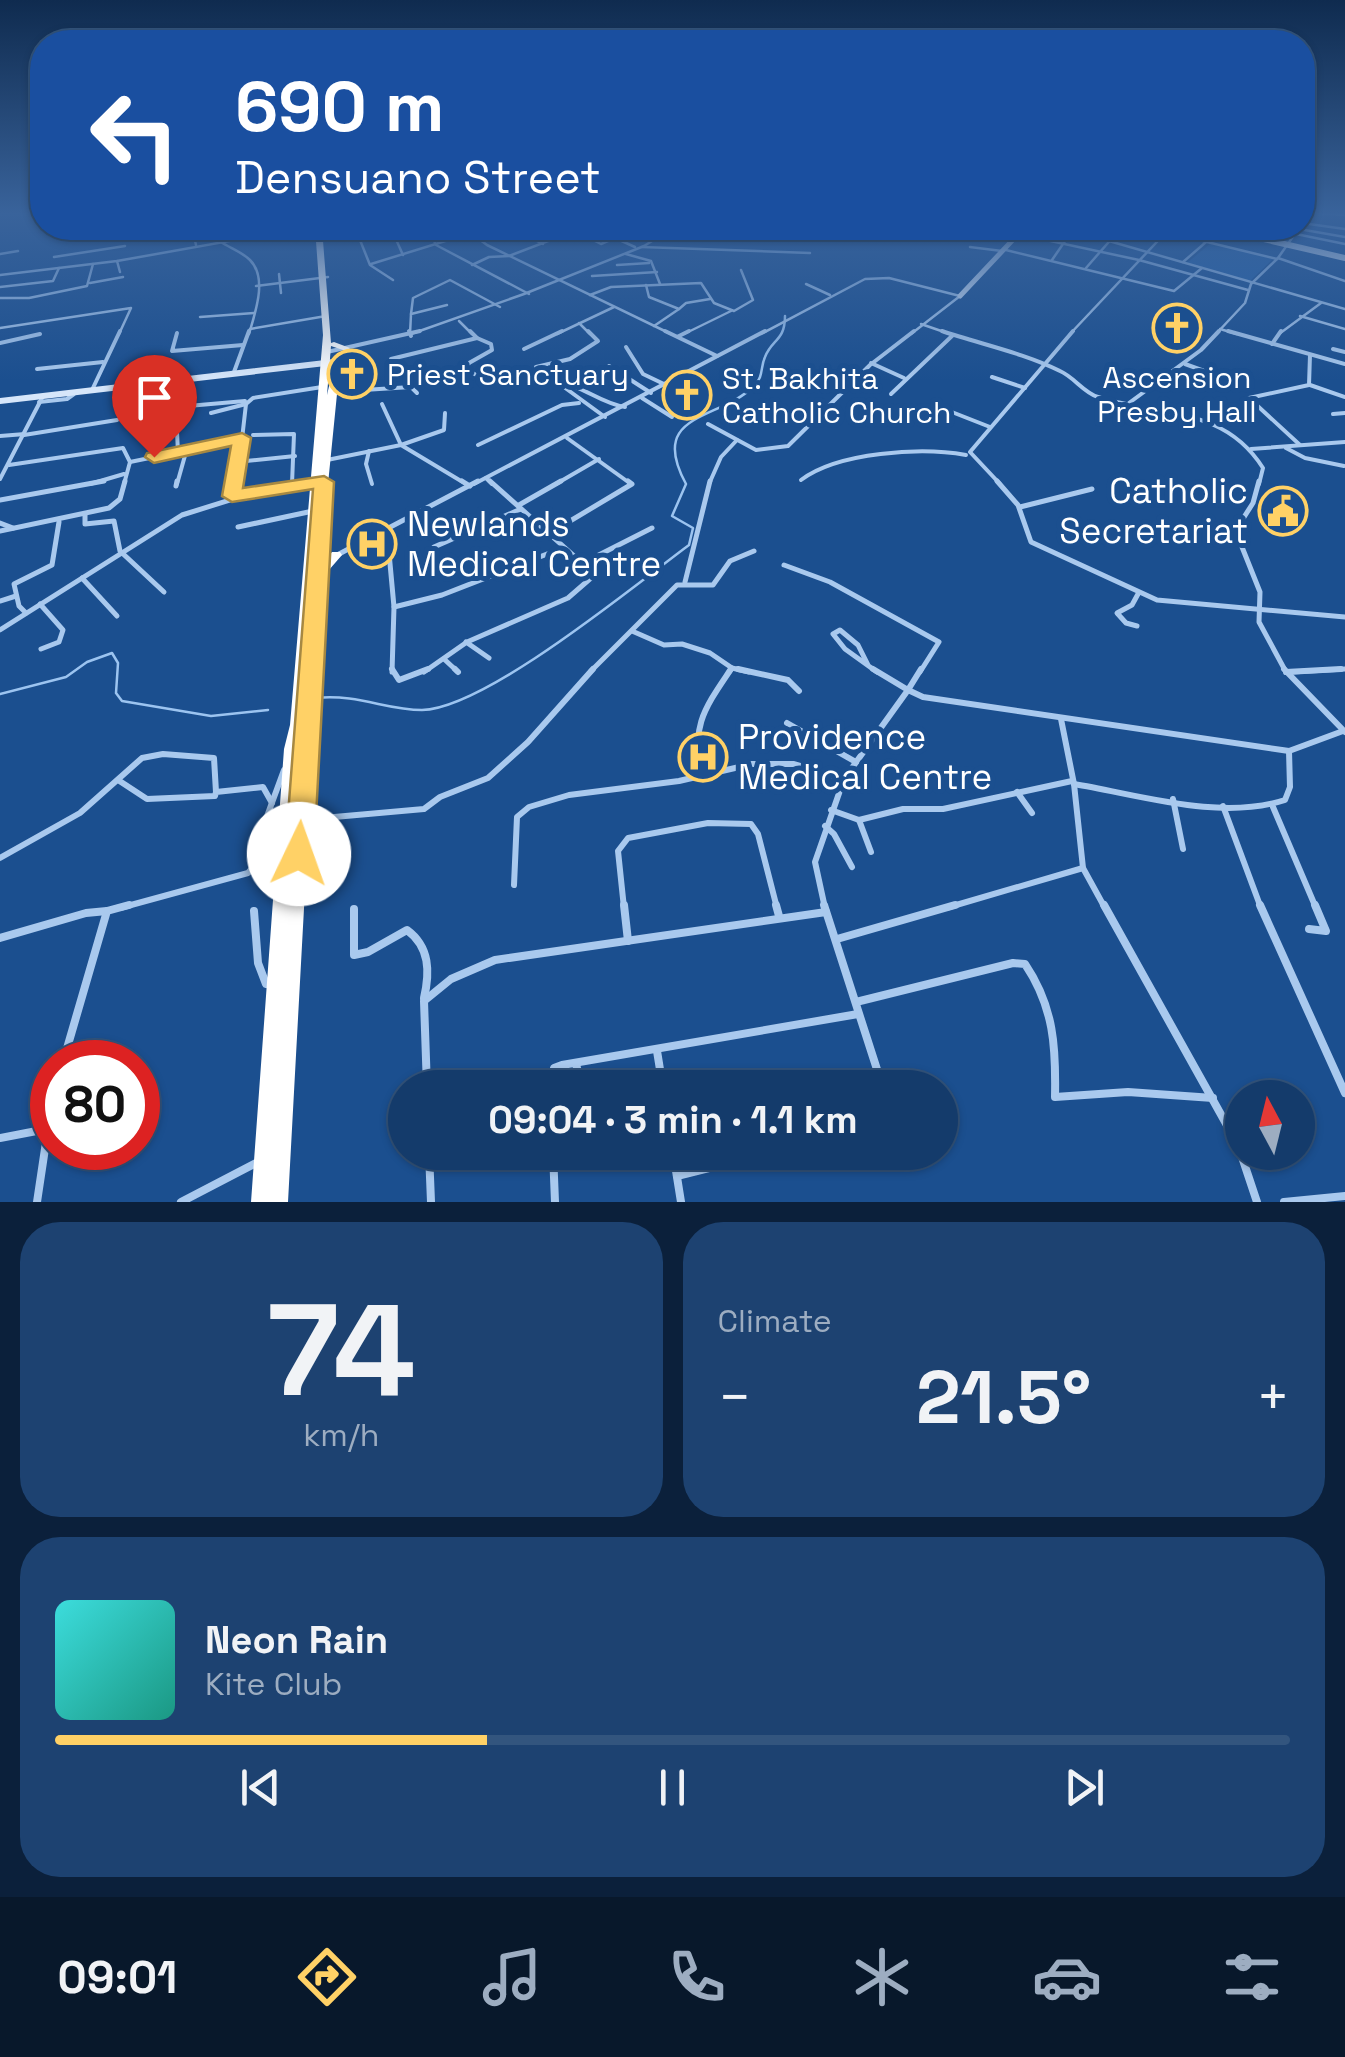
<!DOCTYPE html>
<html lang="en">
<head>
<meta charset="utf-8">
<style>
	:root { --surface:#143b6b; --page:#1d4271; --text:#f1f3f6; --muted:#9dadc1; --line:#33557e; --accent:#ffd166 }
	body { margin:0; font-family:"Space Grotesk",sans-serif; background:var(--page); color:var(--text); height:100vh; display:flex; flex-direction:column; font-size:38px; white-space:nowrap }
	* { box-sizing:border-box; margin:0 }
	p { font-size:32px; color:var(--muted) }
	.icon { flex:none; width:55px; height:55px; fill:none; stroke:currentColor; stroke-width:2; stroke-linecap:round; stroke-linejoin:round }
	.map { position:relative; height:1202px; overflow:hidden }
	.drawer { display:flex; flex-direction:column; gap:20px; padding:20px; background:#0b203b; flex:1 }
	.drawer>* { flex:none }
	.top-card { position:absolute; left:30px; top:30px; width:1285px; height:210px; border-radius:40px; box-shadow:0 2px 8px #0004,0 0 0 2px var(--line); background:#1a4fa0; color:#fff; overflow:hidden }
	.needle { width:65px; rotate:353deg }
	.controls { position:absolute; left:1225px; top:1080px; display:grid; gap:20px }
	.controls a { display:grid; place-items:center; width:90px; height:90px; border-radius:50%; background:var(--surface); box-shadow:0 2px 8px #0004,0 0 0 2px var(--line); font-size:50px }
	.speed { position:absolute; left:30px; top:1040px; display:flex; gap:20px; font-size:50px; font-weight:700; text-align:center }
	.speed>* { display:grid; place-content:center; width:130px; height:130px; border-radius:50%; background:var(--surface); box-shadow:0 2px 8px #0004,0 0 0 2px var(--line); line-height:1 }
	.speed .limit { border:15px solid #d22; background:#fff; color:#111 }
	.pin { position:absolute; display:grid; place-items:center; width:85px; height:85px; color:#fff; margin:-102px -42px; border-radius:50% 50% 50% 0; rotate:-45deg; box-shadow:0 0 10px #0007 }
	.pin .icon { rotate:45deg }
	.me { position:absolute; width:110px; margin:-55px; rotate:3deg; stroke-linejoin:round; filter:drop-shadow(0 0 8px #0008) }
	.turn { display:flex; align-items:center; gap:35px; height:210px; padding:0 40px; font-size:45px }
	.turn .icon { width:130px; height:130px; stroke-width:2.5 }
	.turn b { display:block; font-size:70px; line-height:85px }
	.big { font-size:75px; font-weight:700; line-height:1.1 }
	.drawer .widget { flex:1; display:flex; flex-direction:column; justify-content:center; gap:15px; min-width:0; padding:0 35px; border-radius:40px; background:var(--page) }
	.drawer .dial { align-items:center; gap:0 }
	.dial b { font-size:130px; line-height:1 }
	.song { display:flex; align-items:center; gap:30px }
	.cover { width:120px; height:120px; border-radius:15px; background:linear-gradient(135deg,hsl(180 70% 55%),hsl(170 70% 35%)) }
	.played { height:10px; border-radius:5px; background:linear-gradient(90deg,var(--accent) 35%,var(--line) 35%) }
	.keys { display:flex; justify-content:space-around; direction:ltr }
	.heat { display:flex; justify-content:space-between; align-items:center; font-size:55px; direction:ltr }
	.drawer .tiles { flex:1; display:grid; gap:20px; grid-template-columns:1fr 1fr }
	.widget:last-child { grid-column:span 2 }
	.trip { position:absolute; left:388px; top:1070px; width:570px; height:100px; border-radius:50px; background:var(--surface); box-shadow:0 2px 8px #0004,0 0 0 2px var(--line); font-weight:700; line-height:100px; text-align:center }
	.menu { display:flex; height:160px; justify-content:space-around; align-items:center; background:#08182b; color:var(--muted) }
	.menu .icon { width:70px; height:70px }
	.menu .active { color:var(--accent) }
	.menu b { font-size:45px; color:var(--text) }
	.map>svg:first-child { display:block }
	.green { fill:#2461a8 }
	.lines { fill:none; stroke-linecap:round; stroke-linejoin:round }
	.stream { stroke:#9cc4f0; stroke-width:2.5 }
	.street-far4 { stroke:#a9c9ee; stroke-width:2.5 }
	.street-far3 { stroke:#a9c9ee; stroke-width:4 }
	.street-far2 { stroke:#a9c9ee; stroke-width:5 }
	.street-far1 { stroke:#a9c9ee; stroke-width:6 }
	.street { stroke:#a9c9ee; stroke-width:8 }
	.secondary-far1 { stroke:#d6e6fa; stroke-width:5 }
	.secondary { stroke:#d6e6fa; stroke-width:6 }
	.primary { stroke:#f0f6ff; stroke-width:6 }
	.highway { fill:#fff; fill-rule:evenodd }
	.route { fill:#ffd166; stroke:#a68842; stroke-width:2.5 }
	.labels { text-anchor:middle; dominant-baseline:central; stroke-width:10; stroke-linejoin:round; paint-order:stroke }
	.far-poi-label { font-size:30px; fill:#fff; stroke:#1b4f8f; text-anchor:start }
	.poi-label { font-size:35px; fill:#fff; stroke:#1b4f8f; text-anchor:start }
</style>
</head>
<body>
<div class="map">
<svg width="1345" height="1202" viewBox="0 0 1345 1202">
	<rect width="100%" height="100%" fill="#1b4f8f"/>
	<path class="green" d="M1211,243L1273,259L1250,281L1187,263Z"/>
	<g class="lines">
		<g class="stream">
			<path d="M0,694L66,677L87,662L112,653L118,663L116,693L122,701L211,716L268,710"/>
			<path d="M316,698C359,694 386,710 422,710C485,709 635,585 689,545L693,528L672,516L686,484C647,412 719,421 754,386C764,376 760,368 765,357C772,339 785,341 785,316"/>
		</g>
		<g class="street-far4">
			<path d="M1321,213L1345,215"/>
			<path d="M1302,223L1345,229"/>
			<path d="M192,228L196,245"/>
			<path d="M428,228L436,245L529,294"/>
			<path d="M464,228L487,245L671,334"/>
			<path d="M510,228L543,244"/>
			<path d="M552,228L546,232L557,239"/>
			<path d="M1028,228L1109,241L1345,309"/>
			<path d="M1299,229L1345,237"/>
			<path d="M149,230L169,228"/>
			<path d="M575,231L601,244L624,234L612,228"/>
			<path d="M1166,232L1277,259"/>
			<path d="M194,234L236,228"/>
			<path d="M1018,234L1139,260L1248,290"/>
			<path d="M1296,234L1345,244"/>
			<path d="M663,237L791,239"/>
			<path d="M615,238L635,247"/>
			<path d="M703,239L702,231L707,228"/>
			<path d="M221,242C230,248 242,252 250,260C268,278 255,313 249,334"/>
			<path d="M642,247L810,253"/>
			<path d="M970,247L1002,251"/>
			<path d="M1006,250L1174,291L1202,268"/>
			<path d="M0,254L18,251"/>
			<path d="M626,254L651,261L660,284"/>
			<path d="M54,257L125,246"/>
			<path d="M1278,258L1345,281"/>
			<path d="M1052,260L1074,228"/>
			<path d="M117,261L120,272"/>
			<path d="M1183,262L1221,229"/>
			<path d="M371,264L468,234"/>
			<path d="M472,265L489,257L509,256L582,228"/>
			<path d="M617,265L649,263"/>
			<path d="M1086,268L1121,228"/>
			<path d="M279,274L281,293"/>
			<path d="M0,275L117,261L303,228"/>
			<path d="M592,276L657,272"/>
			<path d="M393,280L370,265L360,240L394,235L403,255"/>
			<path d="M90,283L123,277"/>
			<path d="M806,284L830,295"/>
			<path d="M646,285L649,297L679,309L686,303L710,299"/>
			<path d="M256,286L328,277"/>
			<path d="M0,287L53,281L59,268"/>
			<path d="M590,295L611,287L701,283L714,303L734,311L753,300L741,270"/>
			<path d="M0,298H29L87,286L93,264"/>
			<path d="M411,314L413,298L450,280L500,307"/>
			<path d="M1300,316L1345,329"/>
			<path d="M200,317L254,313"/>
			<path d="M459,321L472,334"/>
			<path d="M579,323L590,334"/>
			<path d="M921,324L950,334"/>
			<path d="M654,326L679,309"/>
			<path d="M0,328L131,308L119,334"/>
			<path d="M250,329L326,316"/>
			<path d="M1220,329L1237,334"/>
			<path d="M410,334L411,314L447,305"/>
			<path d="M411,334L524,294L644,246L673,228"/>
			<path d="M557,334L614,307"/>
			<path d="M684,334L731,311"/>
			<path d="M761,334L865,279L889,278L960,296"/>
			<path d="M911,334L960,296"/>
			<path d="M1070,334L1170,228"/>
			<path d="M1216,334L1245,303L1251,284L1278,258L1299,228"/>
			<path d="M1279,334L1321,303"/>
		</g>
		<g class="street-far3">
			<path d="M409,331L411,336"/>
			<path d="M665,331L717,356"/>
			<path d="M942,331C980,344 1024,353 1060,371C1074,377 1084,393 1098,397C1159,417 1223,405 1263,468L1259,484"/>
			<path d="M1228,331L1345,364"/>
			<path d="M177,333L172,351L243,345"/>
			<path d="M679,336L689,331"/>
			<path d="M477,338L491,344L492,350L469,363L466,370L494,383"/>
			<path d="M0,343L40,334"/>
			<path d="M1272,344L1281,331"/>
			<path d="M626,347L643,374L666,385"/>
			<path d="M524,349L562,331"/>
			<path d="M1333,349L1345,352"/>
			<path d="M327,352L420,331"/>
			<path d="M391,359L477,338L470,331"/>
			<path d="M871,363L904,378"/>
			<path d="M1185,364L1221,377"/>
			<path d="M609,366L651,393"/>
			<path d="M536,367L570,359L598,341L588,331"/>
			<path d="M37,369L103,362"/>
			<path d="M234,372L249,331"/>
			<path d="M992,377L1025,388"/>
			<path d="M1310,385L1345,397"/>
			<path d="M92,390L120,331"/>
			<path d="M332,392L411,387L417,393"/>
			<path d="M891,394L953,335"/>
			<path d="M642,398L672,417"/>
			<path d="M1249,398L1309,385L1310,355"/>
			<path d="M1249,398L1300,445"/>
			<path d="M39,402L67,399L74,394"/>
			<path d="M1129,403L1201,350L1219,331"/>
			<path d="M382,404L401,445L466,484"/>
			<path d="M934,405L990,427"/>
			<path d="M211,413L246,404L253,398L322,387"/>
			<path d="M1333,414L1345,413"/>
			<path d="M605,417L557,382C583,385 599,403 625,407"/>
			<path d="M708,424L756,450L788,446L870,365L914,331"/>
			<path d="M24,435L117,420"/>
			<path d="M253,435L294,434L292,484"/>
			<path d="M0,436L25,434"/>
			<path d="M567,438L631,484"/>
			<path d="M478,445L562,405L579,403"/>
			<path d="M1286,448L1305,458L1344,466"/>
			<path d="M1251,449L1345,442"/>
			<path d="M369,451L366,464L372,484"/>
			<path d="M178,453L177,432L188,406L245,401"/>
			<path d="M327,460L401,445L444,430L445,413"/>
			<path d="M246,461L295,456"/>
			<path d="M130,462L242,439L246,404"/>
			<path d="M9,465L123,448L130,462L124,484"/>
			<path d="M486,478L492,484"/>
			<path d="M0,479L42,398"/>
			<path d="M801,480C838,452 921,447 966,455"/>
			<path d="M90,484L124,474"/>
			<path d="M177,484L186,452"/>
			<path d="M234,484L242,439"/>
			<path d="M474,484L765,331"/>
			<path d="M556,484L599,459"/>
			<path d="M709,484L721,457L737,440"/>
			<path d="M1000,484L970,452L1073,331"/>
		</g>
		<g class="street-far2">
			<path d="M462,481L470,486"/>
			<path d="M997,481L1018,505L1031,542L1157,600L1345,617"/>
			<path d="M1259,481L1253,503L1239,525L1238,537L1260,592L1259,622L1286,672"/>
			<path d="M176,486L177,481"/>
			<path d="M232,495L234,481"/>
			<path d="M0,500L104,481"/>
			<path d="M519,505L561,481"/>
			<path d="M1020,507L1092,489"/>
			<path d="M85,515V524L114,521L120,551L164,592"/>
			<path d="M0,523L13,528"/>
			<path d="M238,527L313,511"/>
			<path d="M0,531L109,508L120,499L125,481"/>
			<path d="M387,531L394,607L392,672"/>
			<path d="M550,533L632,484L628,481"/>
			<path d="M434,547L521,509"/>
			<path d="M339,554L478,481"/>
			<path d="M583,563L652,528"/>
			<path d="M784,565L830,582L939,642L920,672"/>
			<path d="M82,578L117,616"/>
			<path d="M685,582L710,481"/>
			<path d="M0,601L16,596"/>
			<path d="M40,604L63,630L59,642L41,649"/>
			<path d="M394,607L442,595L560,549"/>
			<path d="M26,613L19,606L14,584L52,565L59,522"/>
			<path d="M1137,626L1126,623L1117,613L1132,605L1138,594"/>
			<path d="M0,630L182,515L265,489L314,484"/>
			<path d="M632,631L664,645L682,644L710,653L732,668L749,672"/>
			<path d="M466,642L489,658"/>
			<path d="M444,659L458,672"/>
			<path d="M868,665L858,645L840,630L833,634L845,649L877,672"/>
			<path d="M424,672L467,642L568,598L591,578L582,563L490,481"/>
			<path d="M590,672L677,585H713L730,561L754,551"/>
			<path d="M729,672L732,668"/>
			<path d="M1292,672L1345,669"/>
		</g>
		<g class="street-far1">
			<path d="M392,669L399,680L428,669"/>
			<path d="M455,669L458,672"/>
			<path d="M738,669L788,680L799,691"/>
			<path d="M921,669L908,690L923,697L1289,751L1343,731"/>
			<path d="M1284,669L1345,732"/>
			<path d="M1286,672L1341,669"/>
			<path d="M1061,719L1074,784L1083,868L1105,908"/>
			<path d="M787,723L856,762"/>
			<path d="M707,771C685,732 709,702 731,669"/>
			<path d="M118,780L147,799L215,796L216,792L263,787L272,803"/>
			<path d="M1074,784C1140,795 1220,821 1285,800L1290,787L1289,751"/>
			<path d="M1017,792L1032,813"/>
			<path d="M1173,799L1183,849"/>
			<path d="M1223,806L1261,908"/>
			<path d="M1273,807L1316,908"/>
			<path d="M831,810L859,820L903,809H943L1072,781"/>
			<path d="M323,818L424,809L440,797L488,778L528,742L593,669"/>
			<path d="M859,820L871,852"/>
			<path d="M825,826L834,834L852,867"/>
			<path d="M0,858L80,813L142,758L163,754L214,758L216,792"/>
			<path d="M514,885L517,817L529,807L569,795L679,781L752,764H794L844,779"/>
			<path d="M120,908L248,873L269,848L265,845L266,819L284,770"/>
			<path d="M624,908L618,851L628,838L708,823L751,824L758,834L777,908"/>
			<path d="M825,908L815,862L844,779L908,690L873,669"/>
			<path d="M946,908L1083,868"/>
		</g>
		<g class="street">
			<path d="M624,905L628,941"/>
			<path d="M776,905L779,916"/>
			<path d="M824,905L883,1088"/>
			<path d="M1104,905L1238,1145L1257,1202"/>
			<path d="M1260,905L1345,1093"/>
			<path d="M354,909V955L368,952L407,930C430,947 430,972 424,998"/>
			<path d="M254,911L258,963L266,984L273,985"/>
			<path d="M1309,929L1326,931L1315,905"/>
			<path d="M0,938L86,913L107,911"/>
			<path d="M837,939L955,905"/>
			<path d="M856,1002L1013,963L1025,964C1054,1007 1056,1047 1055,1097L1128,1092L1213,1098"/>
			<path d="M657,1051L663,1088"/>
			<path d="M63,1062L107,911L129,905"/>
			<path d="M576,1064L582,1088"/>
			<path d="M427,1088L424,1001L451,979L495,960L826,912"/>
			<path d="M550,1088L554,1068L562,1065L858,1014"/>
			<path d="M0,1138L47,1129"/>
			<path d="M429,1152L431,1202"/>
			<path d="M553,1152L555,1202"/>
			<path d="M673,1152L681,1202"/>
			<path d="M677,1176L774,1152"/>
			<path d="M37,1202L52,1102"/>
			<path d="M181,1202L258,1162"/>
			<path d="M1284,1202L1345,1196"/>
		</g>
		<path class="secondary-far1" d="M960,296L1024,228"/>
		<path class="secondary" d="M0,401L334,362"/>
		<path class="primary" d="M1216,228L1345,258"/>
		<path class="highway" d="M315,228H322L331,343L334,342L350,348L346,351L331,346L327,395L330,382H336L338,384L328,484L327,486L321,487L317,539L322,540L324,543L323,562L332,552H340L342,555L322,578L288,1202H251L284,749L290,725L323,335Z"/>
	</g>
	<linearGradient id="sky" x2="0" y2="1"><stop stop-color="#0f2b4f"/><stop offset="0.56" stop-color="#39639b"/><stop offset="1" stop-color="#39639b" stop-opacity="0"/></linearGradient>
	<rect width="1345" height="381" fill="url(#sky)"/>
	<path class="route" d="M242,433L251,438L243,488L324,476L334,482L314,854L310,863L299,867L289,863L285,854L313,489L232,502L222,496L231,446L154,463L145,457L147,453Z"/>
	<defs>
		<g id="church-ring" transform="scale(2.5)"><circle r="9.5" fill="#1b4f8f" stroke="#ffd166" stroke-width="1.5"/><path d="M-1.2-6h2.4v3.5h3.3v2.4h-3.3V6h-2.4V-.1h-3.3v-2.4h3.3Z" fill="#ffd166"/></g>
		<g id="civic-ring" transform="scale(2.5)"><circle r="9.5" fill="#1b4f8f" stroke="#ffd166" stroke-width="1.5"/><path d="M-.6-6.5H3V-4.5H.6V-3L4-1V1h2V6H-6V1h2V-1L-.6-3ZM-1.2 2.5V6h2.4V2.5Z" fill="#ffd166"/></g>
		<g id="hospital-ring" transform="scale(2.5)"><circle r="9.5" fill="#1b4f8f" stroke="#ffd166" stroke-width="1.5"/><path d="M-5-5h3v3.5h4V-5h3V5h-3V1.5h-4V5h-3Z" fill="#ffd166"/></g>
	</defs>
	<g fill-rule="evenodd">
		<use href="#church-ring" x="1177" y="328"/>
		<use href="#church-ring" x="352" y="374"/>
		<use href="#church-ring" x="687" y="395"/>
		<use href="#civic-ring" x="1283" y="511"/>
		<use href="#hospital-ring" x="372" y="544"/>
		<use href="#hospital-ring" x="703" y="757"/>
	</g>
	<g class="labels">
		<g class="far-poi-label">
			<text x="387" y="374">Priest Sanctuary</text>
			<text x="1177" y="377" text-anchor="middle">Ascension<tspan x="1177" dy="34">Presby Hall</tspan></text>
			<text x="722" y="378">St. Bakhita<tspan x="722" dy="34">Catholic Church</tspan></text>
		</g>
		<g class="poi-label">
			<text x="1248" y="491" text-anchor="end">Catholic<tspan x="1248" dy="40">Secretariat</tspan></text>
			<text x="407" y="524">Newlands<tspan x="407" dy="40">Medical Centre</tspan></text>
			<text x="738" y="737">Providence<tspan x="738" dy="40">Medical Centre</tspan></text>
		</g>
	</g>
</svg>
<div class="controls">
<a><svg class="needle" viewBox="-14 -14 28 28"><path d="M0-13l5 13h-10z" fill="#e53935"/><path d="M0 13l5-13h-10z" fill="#9dadc1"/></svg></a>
</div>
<div class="speed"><div class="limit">80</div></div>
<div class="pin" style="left:154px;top:457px;background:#d93025"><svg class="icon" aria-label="arrive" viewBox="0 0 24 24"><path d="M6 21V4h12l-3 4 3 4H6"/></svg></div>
<svg class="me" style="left:299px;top:854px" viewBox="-20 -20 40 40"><circle r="19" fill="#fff"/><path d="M0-13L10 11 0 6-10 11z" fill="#ffd166"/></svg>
<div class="trip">09:04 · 3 min · 1.1 km</div>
<div class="top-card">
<div class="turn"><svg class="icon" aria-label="left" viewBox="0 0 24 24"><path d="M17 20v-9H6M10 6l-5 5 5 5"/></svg><div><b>690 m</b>Densuano Street</div></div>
</div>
</div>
<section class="drawer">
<div class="tiles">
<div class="widget dial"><b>74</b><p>km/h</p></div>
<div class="widget"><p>Climate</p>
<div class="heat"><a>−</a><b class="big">21.5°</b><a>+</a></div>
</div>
<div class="widget">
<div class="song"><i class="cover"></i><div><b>Neon Rain</b><p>Kite Club</p></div></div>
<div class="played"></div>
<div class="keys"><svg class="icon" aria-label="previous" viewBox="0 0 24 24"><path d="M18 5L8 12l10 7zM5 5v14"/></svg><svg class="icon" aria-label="pause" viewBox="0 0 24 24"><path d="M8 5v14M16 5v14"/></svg><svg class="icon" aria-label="next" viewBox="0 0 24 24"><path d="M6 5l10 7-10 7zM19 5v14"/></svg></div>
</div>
</div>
</section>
<nav class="menu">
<b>09:01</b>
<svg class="icon active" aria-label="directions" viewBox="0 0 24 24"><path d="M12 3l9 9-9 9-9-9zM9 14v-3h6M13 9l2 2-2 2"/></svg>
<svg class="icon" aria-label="music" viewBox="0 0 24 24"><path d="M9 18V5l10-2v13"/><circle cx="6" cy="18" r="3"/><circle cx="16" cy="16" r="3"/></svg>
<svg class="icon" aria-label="phone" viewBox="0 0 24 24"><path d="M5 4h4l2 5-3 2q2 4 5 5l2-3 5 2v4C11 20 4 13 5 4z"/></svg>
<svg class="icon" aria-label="climate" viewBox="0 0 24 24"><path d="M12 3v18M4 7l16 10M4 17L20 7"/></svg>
<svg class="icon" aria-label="car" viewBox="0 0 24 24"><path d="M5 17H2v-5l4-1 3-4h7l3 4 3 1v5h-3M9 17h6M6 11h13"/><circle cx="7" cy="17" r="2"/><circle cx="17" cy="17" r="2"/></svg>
<svg class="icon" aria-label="filters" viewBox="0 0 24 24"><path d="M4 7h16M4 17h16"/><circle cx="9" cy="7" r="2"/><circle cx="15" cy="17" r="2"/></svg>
</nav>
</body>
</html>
